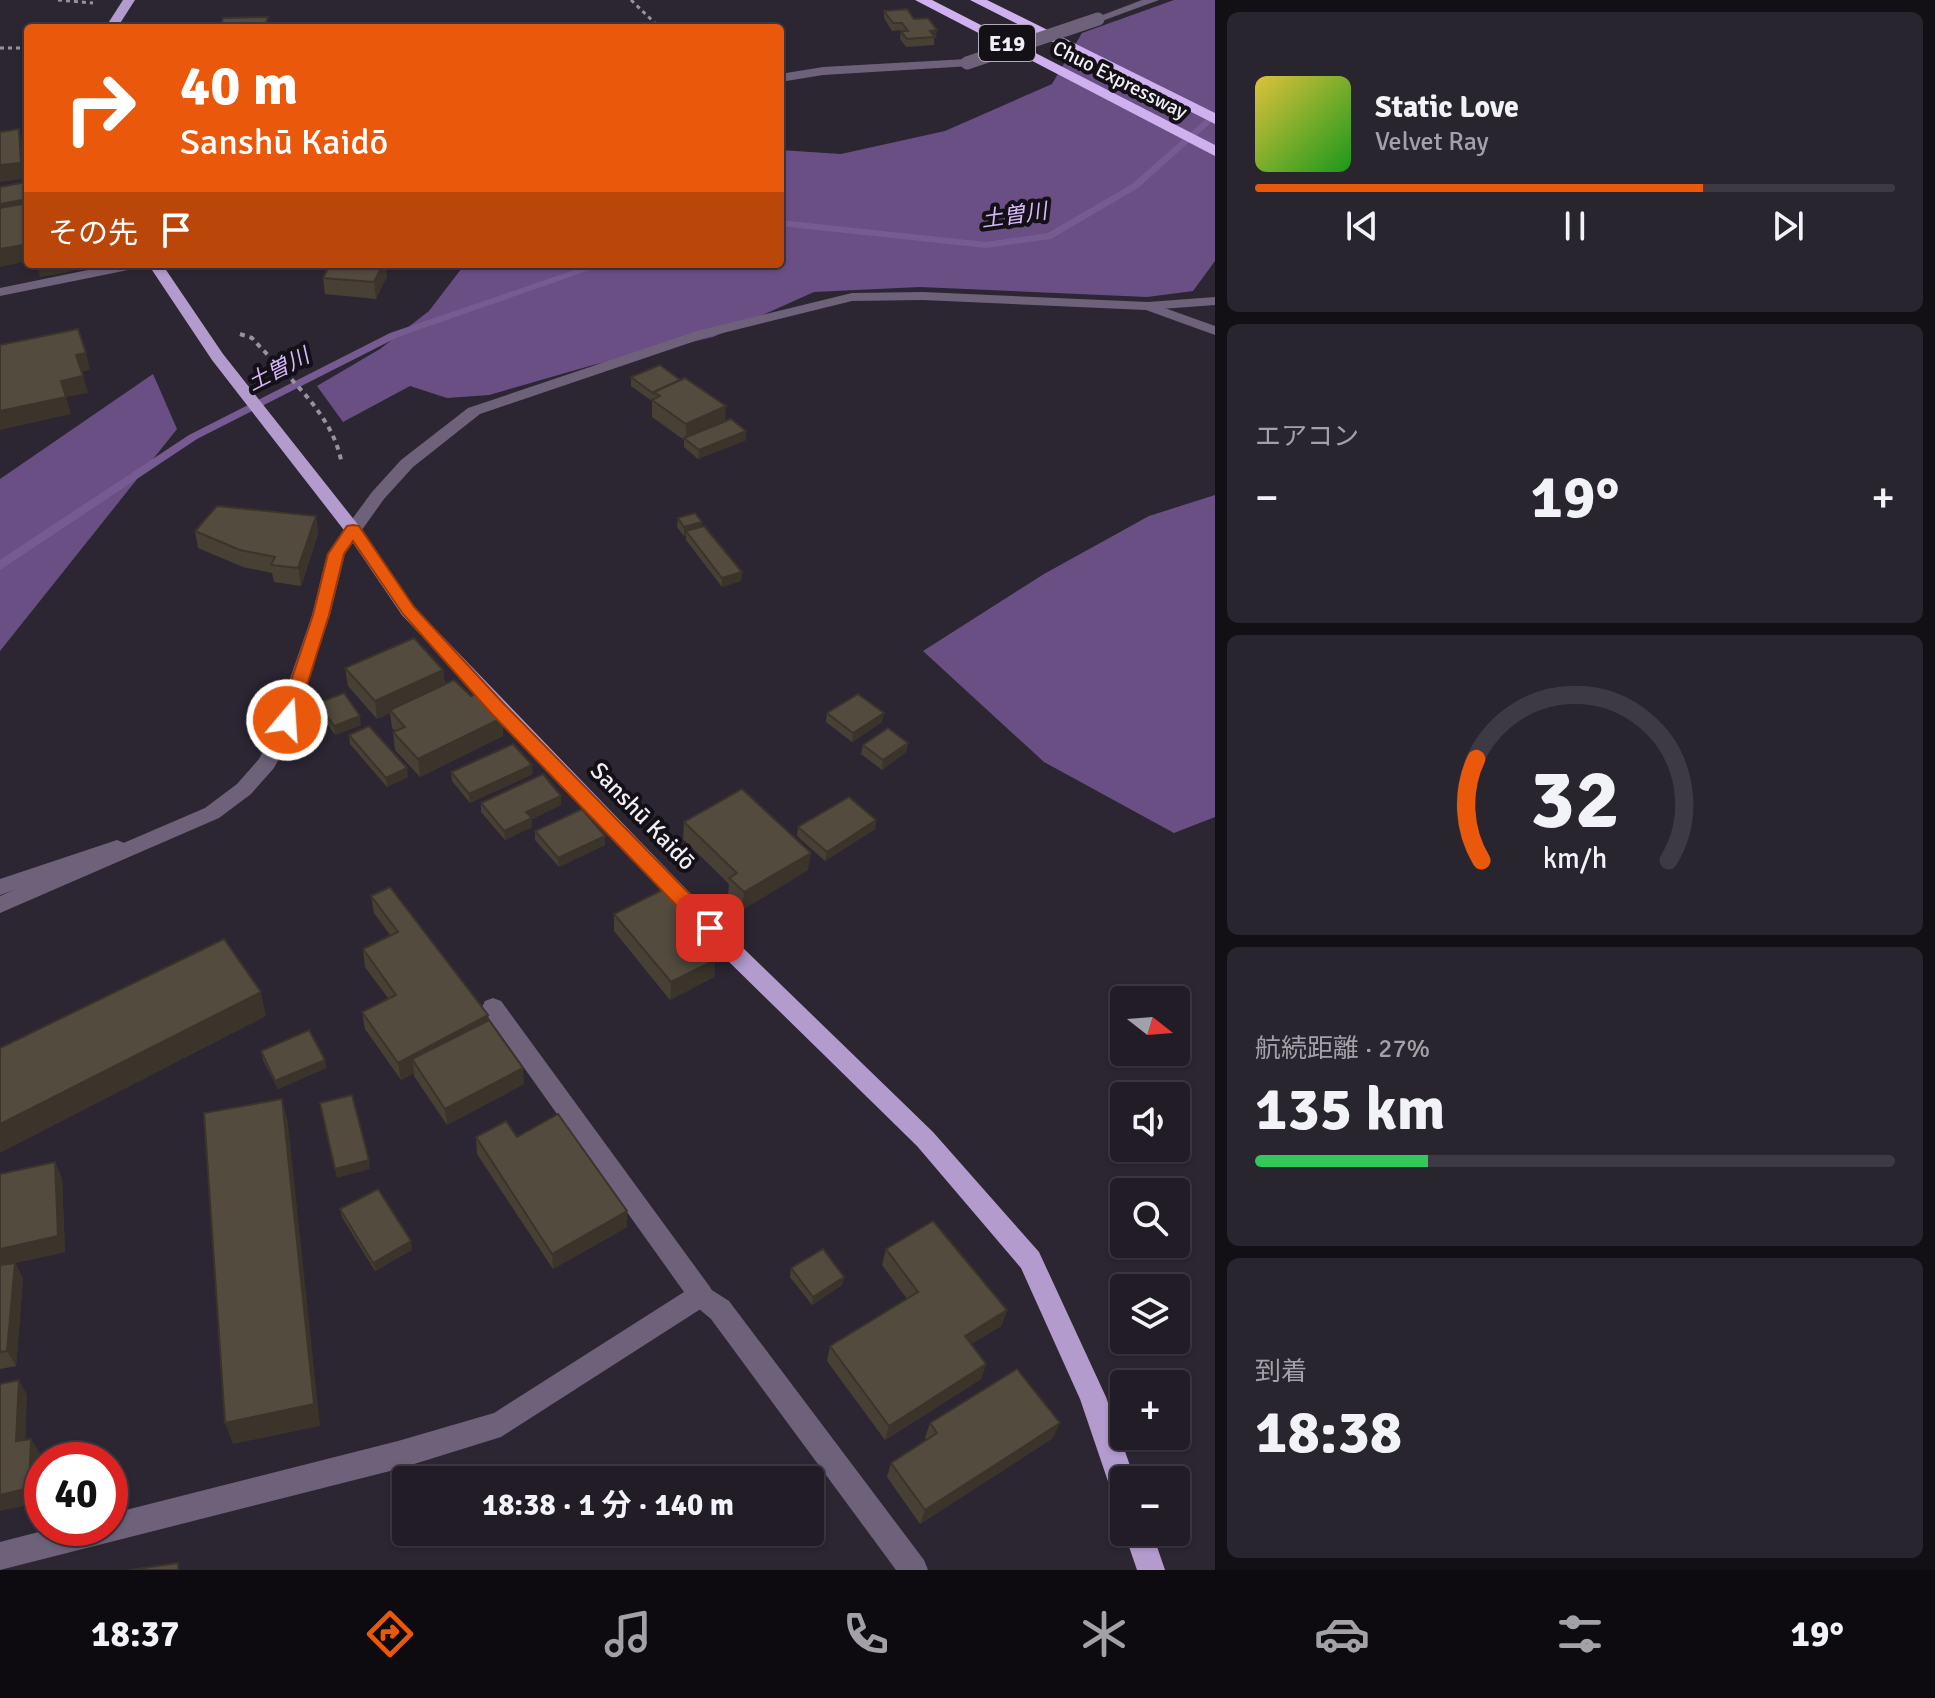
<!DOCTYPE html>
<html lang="ja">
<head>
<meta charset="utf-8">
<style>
	:root { --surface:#211c26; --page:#29252e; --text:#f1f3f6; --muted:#a2a1a7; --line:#3e3a43; --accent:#ea580c }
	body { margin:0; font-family:Signika,"Noto Sans JP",sans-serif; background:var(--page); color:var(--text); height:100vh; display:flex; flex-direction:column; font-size:30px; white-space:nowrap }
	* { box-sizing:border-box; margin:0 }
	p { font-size:26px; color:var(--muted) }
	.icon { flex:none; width:44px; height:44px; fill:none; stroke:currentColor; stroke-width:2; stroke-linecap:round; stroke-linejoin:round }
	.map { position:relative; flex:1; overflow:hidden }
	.drawer { display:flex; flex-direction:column; gap:12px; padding:12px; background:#120f15; width:720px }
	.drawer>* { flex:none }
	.guide { position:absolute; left:24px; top:24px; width:760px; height:244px; border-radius:8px; box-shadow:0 2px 6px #0004,0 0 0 2px var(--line); background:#ea580c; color:#fff; overflow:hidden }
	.needle { width:52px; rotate:107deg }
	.buttons { position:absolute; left:1110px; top:986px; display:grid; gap:16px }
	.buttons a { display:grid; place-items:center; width:80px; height:80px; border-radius:8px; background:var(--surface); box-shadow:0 2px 6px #0004,0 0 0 2px var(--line); font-size:40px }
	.speed { position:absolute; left:24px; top:1442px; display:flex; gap:16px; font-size:40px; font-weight:700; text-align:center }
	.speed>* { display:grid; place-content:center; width:104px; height:104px; border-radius:50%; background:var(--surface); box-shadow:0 2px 6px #0004,0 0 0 2px var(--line); line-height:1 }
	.speed .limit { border:12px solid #d22; background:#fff; color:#111 }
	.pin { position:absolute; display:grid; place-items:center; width:68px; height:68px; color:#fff; margin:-34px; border-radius:16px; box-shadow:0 4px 12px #0006 }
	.me { position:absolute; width:88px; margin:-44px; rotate:18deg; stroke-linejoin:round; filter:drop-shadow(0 0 6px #0008) }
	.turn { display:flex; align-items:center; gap:28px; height:168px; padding:0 24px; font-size:36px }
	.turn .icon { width:104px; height:104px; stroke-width:2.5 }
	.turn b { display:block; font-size:56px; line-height:68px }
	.then { display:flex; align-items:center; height:76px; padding:0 24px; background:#0003; gap:16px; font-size:30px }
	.big { font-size:60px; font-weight:700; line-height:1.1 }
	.drawer .tile { flex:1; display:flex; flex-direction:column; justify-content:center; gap:12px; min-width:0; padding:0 28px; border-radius:12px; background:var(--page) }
	.drawer .dial { align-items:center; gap:0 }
	.dial svg { height:208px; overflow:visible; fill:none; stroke:var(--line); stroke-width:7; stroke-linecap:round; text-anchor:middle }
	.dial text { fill:var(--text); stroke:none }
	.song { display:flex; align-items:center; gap:24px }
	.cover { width:96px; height:96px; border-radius:12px; background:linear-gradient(135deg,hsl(50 70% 55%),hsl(120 70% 35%)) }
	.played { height:8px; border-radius:4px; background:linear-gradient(90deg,var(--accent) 70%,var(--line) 70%) }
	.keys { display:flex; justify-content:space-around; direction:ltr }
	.heat { display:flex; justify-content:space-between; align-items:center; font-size:44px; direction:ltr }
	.charge { height:12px; border-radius:6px; background:linear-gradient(90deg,#34c759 27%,var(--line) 0) }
	.trip { position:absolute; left:392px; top:1466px; width:432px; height:80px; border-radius:8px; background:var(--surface); box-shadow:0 2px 6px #0004,0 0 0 2px var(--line); font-weight:700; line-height:80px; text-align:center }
	.menu { display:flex; height:128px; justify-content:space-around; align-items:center; background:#0d0b0f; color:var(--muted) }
	.menu .icon { width:56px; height:56px }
	.menu .active { color:var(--accent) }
	.menu b { font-size:36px; color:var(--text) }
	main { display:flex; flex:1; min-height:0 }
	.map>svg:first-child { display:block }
	.forest { fill:#6a4f85 }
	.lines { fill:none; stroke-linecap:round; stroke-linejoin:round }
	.stream { fill:#765b92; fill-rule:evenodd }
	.path-far1 { stroke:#97929d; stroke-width:3; stroke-dasharray:4 4; stroke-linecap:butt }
	.path { stroke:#97929d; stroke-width:4; stroke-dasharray:5 5; stroke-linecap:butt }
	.service { fill:#6e627b; fill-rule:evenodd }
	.minor { fill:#6e627b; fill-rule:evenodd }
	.tertiary { fill:#6e627b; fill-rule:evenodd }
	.primary { fill:#b39bcd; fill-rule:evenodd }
	.motorway { fill:#ceb1ee; fill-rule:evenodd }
	.minor-bridge { stroke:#6e627b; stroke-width:13 }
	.wall { fill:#474034 }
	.shaded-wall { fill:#3a342b }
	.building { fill:#534b3d; stroke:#3a342b; stroke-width:2 }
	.route { fill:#ea580c; stroke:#983908; stroke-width:2 }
	.labels { text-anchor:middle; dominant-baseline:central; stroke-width:8; stroke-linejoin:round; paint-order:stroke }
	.far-street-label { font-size:20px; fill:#f2eef7; stroke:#131016 }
	.shield { fill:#131016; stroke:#afabb4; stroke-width:2 }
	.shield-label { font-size:22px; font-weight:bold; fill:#f2eef7 }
	.far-water-label { font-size:22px; font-style:italic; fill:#d7b7f9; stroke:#131016 }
	.street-label { font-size:24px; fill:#f2eef7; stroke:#131016 }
</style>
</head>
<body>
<main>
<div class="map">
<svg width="1215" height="1570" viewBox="0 0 1215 1570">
	<rect width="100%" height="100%" fill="#2c2633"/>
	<g class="forest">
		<path d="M1174,0H1215V261L1193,291L1147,297L920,287L814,292L713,337L593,365L489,395L447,398L410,386L343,422L317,386L380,349L429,311L465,264H780V150L841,154L945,131L1052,84L1082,33Z"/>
		<path d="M153,374L177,429L0,651V479Z"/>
		<path d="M1215,495V817L1174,833L1044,762L923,651L1044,574L1149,516Z"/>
	</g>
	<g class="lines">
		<g class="stream">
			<path d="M1215,111V119L1138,188L1051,239L986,248L780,226V220L986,242L1048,233L1132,184Z"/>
			<path d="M592,264H607L398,337L197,439L0,570V560L189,435L390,333Z"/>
		</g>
		<g class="path-far1">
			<path d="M58,0L93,3"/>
			<path d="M631,0L660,28"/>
			<path d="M0,48H28"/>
		</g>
		<path class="path" d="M240,334L252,338C284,374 331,411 341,460"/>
		<g class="service">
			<path d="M1215,297V305L1148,310L1141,306L1148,302Z"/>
			<path d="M701,1283L729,1301L924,1560L928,1570H896L711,1319L692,1303L688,1295L692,1287Z"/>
		</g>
		<g class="minor">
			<path d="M1142,0H1159L1102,21L1092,19Z"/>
			<path d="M967,59L971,60V66L823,75L780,82V74L823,67Z"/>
			<path d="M117,264H145L138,268L0,296V288Z"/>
			<path d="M923,292L1148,302L1215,326V335L1146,310L923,300L852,301L707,337L480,414L413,467L384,499L359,534L353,535L344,530L372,492L401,460L468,408L697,331L852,293Z"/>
			<path d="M117,840L124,843L127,848L124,853L0,895V879Z"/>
			<path d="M493,998L501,1001L710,1287L714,1295L710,1303L501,1437L398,1469L0,1570V1542L54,1528H110V1514L398,1441L494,1413L684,1292L485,1013L482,1007L485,1001Z"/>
		</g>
		<path class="tertiary" d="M353,525L362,530L345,554L330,615L288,742L274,768L251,794L219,818L0,913V896L205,808L237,784L259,759L268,742L312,615L327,554L347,526Z"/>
		<g class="primary">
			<path d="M123,0H135L117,28H105Z"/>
			<path d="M148,264H162L223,354L359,526L414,607L739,944L933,1132L1039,1252L1106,1397L1135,1480H1124V1503L1114,1499L1080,1399L1021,1268L917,1146L723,956L402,615L347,534L212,360Z"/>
			<path d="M1124,1532H1152L1165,1570H1137Z"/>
		</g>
		<g class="motorway">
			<path d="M915,0H932L1215,145V156Z"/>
			<path d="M970,0H987L1215,113V124Z"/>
		</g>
		<path class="minor-bridge" d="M967,63L1098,19"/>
	</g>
	<g class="wall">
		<path d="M884,11L914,19L936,38H934V45L906,47L900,39L901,30L892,31L884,18Z"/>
		<path d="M387,276L376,299L325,294L323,278Z"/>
		<path d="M631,377L725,421L746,440L698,459L684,447V440L652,417V401L631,386Z"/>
		<path d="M316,516L318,534L301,586L274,582L272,573L243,567L198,548L195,531Z"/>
		<path d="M678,518L702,527L742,572L741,581L722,587L686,540V535L684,536L677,527Z"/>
		<path d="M345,668L443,670L445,684L471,696L502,718L503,736L420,777L395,750L393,732L396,731L392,728L390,713L377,719L348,686Z"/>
		<path d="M318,703L361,725L335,735L319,712Z"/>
		<path d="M827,713L882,722L852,742L826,722Z"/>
		<path d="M349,735L408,777L387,787L350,744Z"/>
		<path d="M908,743L906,752L882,770L861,754L863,745Z"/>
		<path d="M451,772L533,774L470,803L452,781Z"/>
		<path d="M481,803L561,805L532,819V827L505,840L481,812Z"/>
		<path d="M876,820L875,829L825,861L797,836L798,827Z"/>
		<path d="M684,822L808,870L742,910L728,896L729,884L683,839Z"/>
		<path d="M535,831L605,836V845L559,867L535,840Z"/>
		<path d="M371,896L488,1015L489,1020L524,1084L447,1125L414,1076V1073L401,1080L365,1029L362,1012L388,998L365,967L363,949L390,935L374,913Z"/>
		<path d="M614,914L703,945L715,960L714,977L670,1000L614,931Z"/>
		<path d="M261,1051L325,1060L326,1068L278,1089L263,1060Z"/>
		<path d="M476,1137H517L627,1227L553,1269L477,1154Z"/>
		<path d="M55,1162L62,1179L65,1252L15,1263L23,1279L16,1366L0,1369V1174Z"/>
		<path d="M340,1209L412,1250L375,1271L342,1217Z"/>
		<path d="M886,1249L1007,1310L1001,1326L971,1344L986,1364L981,1379L885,1440L827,1361L830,1346L907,1299L882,1265Z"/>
		<path d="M791,1268L844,1277L842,1285L812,1305L790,1277Z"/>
		<path d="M930,1423L1053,1438L920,1524L887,1477L891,1463L927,1440L925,1438Z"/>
	</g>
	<g class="shaded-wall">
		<path d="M937,30L936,38H934L930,31Z"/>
		<path d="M19,129L23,145L25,179L0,182V165Z"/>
		<path d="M28,199V208L0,212V204Z"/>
		<path d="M28,244V261L0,267V249Z"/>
		<path d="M63,264H71L73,271L40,277L38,268Z"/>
		<path d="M383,264H386L387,276L376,299L374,282Z"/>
		<path d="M86,353L90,370L81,372L76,355Z"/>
		<path d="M83,376L88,393L65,397L61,381Z"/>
		<path d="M66,397L71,414L0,430V411Z"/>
		<path d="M726,406L725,423L686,439V424Z"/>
		<path d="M746,431V440L698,459L699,450Z"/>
		<path d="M316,516L318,534L301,586L298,568Z"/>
		<path d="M702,522L701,531H686V535L684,536V527Z"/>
		<path d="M742,572L741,581L722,587V578Z"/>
		<path d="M443,670L445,687L390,710V713L377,719L375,701Z"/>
		<path d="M884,713L882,722L852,742L853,733Z"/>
		<path d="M360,716L361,725L335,735L334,726Z"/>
		<path d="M502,718L503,736L420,777L418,759Z"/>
		<path d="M908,743L906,752L882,770L883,760Z"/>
		<path d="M532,765L533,774L470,803L469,794Z"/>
		<path d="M407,768L408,777L387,787L386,778Z"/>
		<path d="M561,796V805L532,819V827L505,840L504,831L526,812Z"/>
		<path d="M876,820L875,829L825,861L827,852Z"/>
		<path d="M605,836V845L559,867L558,858Z"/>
		<path d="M811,853L808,870L742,910L744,892Z"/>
		<path d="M704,935L702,952L697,938Z"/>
		<path d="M715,960L714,977L670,1000L671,982Z"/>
		<path d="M261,992L266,1016L0,1153V1124Z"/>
		<path d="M488,1015L490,1032L412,1059L414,1073L401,1080L398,1063Z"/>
		<path d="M325,1060L326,1068L278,1089L275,1081Z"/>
		<path d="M523,1068L524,1084L447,1125L445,1109Z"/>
		<path d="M282,1099L288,1123L320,1426L233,1444L225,1423Z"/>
		<path d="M369,1160L370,1169L337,1178L335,1169Z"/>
		<path d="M55,1162L62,1179L65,1252L15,1263L23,1279L16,1366L7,1351L0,1266V1249Z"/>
		<path d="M627,1211V1227L553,1269L552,1254Z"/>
		<path d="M411,1241L412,1250L375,1271L373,1263Z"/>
		<path d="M844,1277L842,1285L812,1305L813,1297Z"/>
		<path d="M1007,1310L1001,1326L960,1351L965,1336Z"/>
		<path d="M986,1364L981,1379L885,1440L889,1426Z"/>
		<path d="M19,1380L27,1395L25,1455L16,1441Z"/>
		<path d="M1060,1423L1053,1438L920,1524L925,1510Z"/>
		<path d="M31,1439L40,1453L38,1503L0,1511V1495Z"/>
	</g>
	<g class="building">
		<path d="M907,9L914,19L928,18L937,30L930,31L935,37L907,39L901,31H908L902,23H893L884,11Z"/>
		<path d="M268,17L265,28H220L223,18Z"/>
		<path d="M19,129L21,163L0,165V132Z"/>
		<path d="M26,182L28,187V199L0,204V187Z"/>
		<path d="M27,203L28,244L0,249V208Z"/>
		<path d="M37,264H63L38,268Z"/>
		<path d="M330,264H383L374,282L323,278Z"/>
		<path d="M78,329L86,353L76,355L83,376L61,381L66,397L0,411V345Z"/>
		<path d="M660,365L680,380L654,392V394L631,377Z"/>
		<path d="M685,378L726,406L686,424L652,400L660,396L654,392Z"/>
		<path d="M731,419L746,431L699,450L684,438Z"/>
		<path d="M217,506L316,516L298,568L271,565L275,557L240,550L195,531Z"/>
		<path d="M695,513L702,522L684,527L678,518Z"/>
		<path d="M704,526L742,572L722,578L686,531Z"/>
		<path d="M414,638L443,670L375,701L345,668Z"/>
		<path d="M454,680L471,696L478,693L502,718L418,759L393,732L405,727L390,710Z"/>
		<path d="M344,693L360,716L334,726L318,703Z"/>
		<path d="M858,694L884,713L853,733L827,713Z"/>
		<path d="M369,726L407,768L386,778L349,735Z"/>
		<path d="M888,728L908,743L883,760L863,745Z"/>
		<path d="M513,744L532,765L469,794L451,772Z"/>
		<path d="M543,774L561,796L526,812L532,818L504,831L481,803Z"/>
		<path d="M742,789L811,853L744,892L729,878L737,873L684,822Z"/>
		<path d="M849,797L876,820L827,852L798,827Z"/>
		<path d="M582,809L605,836L558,858L535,831Z"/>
		<path d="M390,887L488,1015L398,1063L362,1012L396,995L363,949L398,932L371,896Z"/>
		<path d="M664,889L704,935L697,938L715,960L671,982L614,914Z"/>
		<path d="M224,939L261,992L0,1124V1048Z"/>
		<path d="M489,1020L523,1068L445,1109L412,1059Z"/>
		<path d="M309,1030L325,1060L275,1081L261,1051Z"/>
		<path d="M352,1095L369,1160L335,1169L320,1103Z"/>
		<path d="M282,1099L314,1404L225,1423L204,1113Z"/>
		<path d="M558,1114L627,1211L552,1254L476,1137L506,1121L517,1137Z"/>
		<path d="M55,1162L58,1236L0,1249V1174Z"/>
		<path d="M378,1189L411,1241L373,1263L340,1209Z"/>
		<path d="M933,1221L1007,1310L965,1336L986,1364L889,1426L830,1346L918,1292L886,1249Z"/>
		<path d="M823,1249L844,1277L813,1297L791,1268Z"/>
		<path d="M15,1263L7,1351L0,1352V1265Z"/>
		<path d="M1017,1369L1060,1423L925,1510L891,1463L937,1433L930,1423Z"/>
		<path d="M19,1380L16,1441L31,1439L29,1488L0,1495V1384Z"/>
		<path d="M178,1563V1570H130Z"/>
	</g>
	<path class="route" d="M353,525L359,526L414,607L503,703L717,922L719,928L717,933H703L490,712L403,614L353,541L344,554L329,615L296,720L293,724H281L278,720L313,615L328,554L347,526Z"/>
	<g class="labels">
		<g class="far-street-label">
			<text transform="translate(1120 80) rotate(27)">Chuo Expressway</text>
		</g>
		<rect class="shield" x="979" y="25" width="56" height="36" rx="6"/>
		<g class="shield-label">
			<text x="1007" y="43">E19</text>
		</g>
		<g class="far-water-label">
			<text transform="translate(1014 215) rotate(-8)">土曽川</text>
			<text transform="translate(278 369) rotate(-27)">土曽川</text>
		</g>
		<g class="street-label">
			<text transform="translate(643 816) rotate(46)">Sanshū Kaidō</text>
		</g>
	</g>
</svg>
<div class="buttons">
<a><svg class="needle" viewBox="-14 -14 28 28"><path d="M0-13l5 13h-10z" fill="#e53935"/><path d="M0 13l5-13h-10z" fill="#a2a1a7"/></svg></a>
<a><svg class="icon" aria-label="sound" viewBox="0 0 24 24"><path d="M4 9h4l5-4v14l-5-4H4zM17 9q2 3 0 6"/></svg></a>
<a><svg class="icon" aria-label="search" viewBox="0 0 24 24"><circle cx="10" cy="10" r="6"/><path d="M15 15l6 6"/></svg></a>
<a><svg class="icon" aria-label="layers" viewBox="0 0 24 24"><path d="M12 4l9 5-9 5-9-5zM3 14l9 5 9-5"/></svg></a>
<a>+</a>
<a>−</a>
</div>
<div class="speed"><div class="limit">40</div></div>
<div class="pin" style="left:710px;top:928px;background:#d93025"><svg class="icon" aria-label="arrive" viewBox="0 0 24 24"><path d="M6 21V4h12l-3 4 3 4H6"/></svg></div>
<svg class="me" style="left:287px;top:720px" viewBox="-20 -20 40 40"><circle r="17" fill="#ea580c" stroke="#fff" stroke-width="3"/><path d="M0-11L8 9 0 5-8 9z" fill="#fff"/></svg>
<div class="trip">18:38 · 1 分 · 140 m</div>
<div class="guide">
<div class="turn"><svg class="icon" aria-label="right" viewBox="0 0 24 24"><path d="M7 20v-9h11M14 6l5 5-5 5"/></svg><div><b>40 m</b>Sanshū Kaidō</div></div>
<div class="then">その先<svg class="icon" aria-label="arrive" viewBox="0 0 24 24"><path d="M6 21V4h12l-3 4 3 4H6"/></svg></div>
</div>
</div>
<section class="drawer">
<div class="tile">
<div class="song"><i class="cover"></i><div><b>Static Love</b><p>Velvet Ray</p></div></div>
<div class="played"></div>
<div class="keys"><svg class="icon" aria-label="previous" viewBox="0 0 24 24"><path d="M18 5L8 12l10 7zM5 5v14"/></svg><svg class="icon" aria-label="pause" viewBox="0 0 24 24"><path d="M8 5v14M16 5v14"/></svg><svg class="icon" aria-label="next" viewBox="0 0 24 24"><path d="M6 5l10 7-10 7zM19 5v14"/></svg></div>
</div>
<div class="tile"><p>エアコン</p>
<div class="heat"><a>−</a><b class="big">19°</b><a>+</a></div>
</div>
<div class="tile dial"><svg viewBox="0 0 100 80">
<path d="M14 69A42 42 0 1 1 86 69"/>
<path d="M14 69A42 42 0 0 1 12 30" stroke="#ea580c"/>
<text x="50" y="56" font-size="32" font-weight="700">32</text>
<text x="50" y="72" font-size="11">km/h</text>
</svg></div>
<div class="tile"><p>航続距離 · 27%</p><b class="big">135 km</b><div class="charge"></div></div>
<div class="tile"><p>到着</p><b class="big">18:38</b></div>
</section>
</main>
<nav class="menu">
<b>18:37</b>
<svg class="icon active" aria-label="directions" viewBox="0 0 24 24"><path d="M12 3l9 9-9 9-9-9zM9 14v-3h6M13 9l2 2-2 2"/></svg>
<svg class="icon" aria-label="music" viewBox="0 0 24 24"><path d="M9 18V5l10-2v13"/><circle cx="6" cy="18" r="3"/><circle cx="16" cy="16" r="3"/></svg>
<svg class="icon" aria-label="phone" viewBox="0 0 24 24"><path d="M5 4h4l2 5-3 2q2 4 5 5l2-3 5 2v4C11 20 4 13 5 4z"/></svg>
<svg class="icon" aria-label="climate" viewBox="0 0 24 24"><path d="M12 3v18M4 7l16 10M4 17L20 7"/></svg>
<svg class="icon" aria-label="car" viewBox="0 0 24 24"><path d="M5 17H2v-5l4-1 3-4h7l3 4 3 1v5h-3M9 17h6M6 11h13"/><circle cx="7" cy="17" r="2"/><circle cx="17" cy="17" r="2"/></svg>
<svg class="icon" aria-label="filters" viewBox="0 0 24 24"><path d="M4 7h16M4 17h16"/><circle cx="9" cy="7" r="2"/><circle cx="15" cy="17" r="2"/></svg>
<b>19°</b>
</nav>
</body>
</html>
